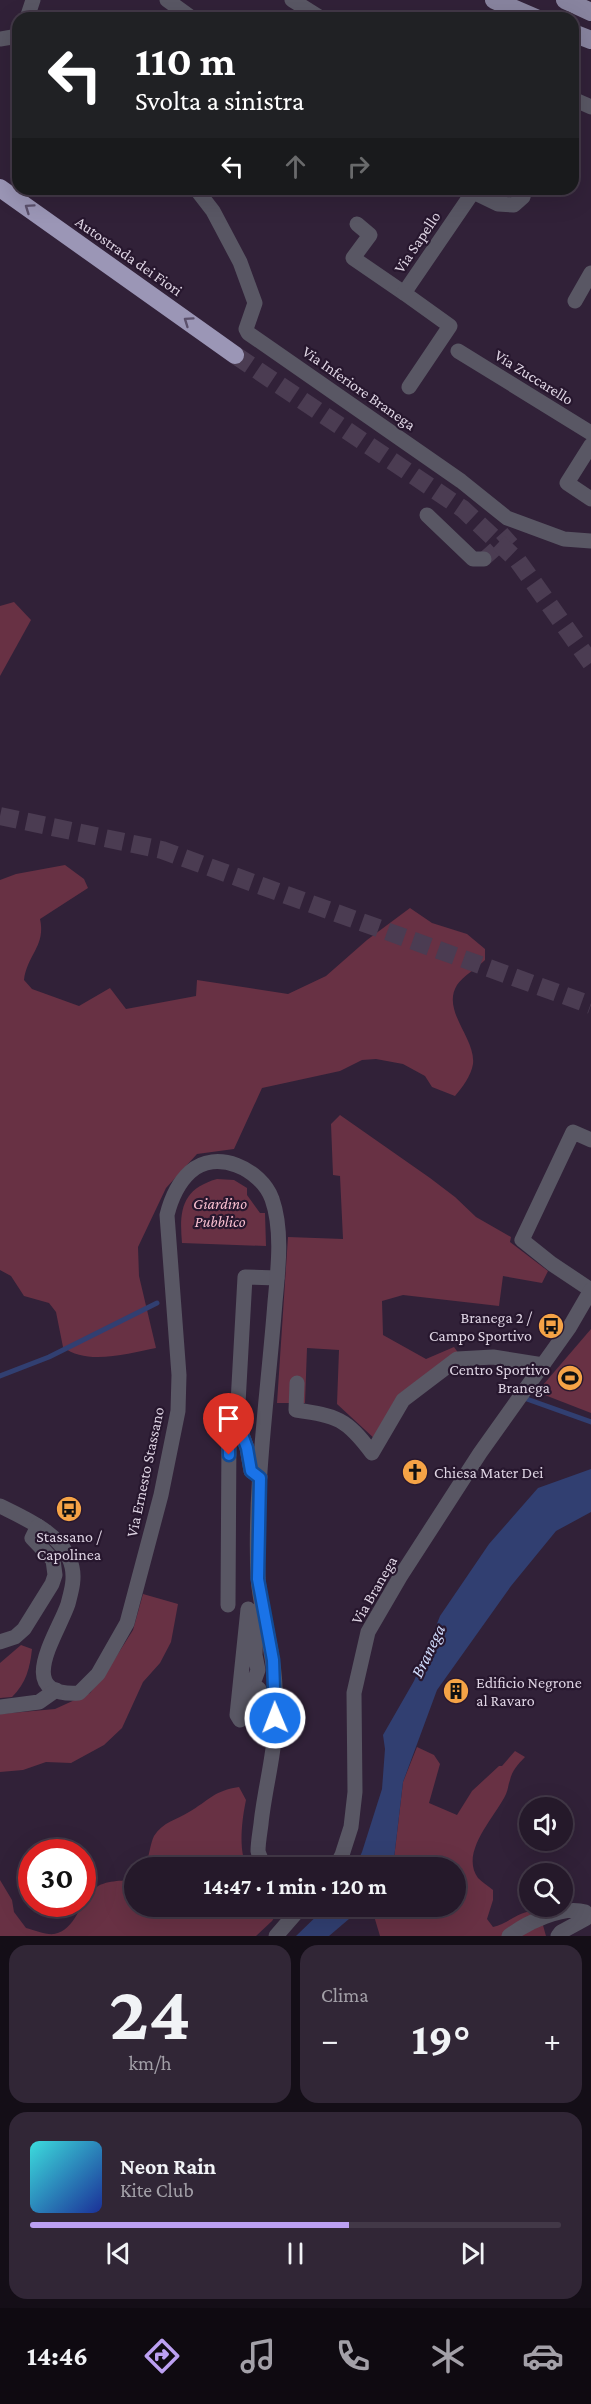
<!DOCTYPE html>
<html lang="it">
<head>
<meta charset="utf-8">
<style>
	:root { --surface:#25192a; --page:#312636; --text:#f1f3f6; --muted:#a3a0a8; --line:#423847; --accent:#bca0f2 }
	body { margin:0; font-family:"Crimson Pro",serif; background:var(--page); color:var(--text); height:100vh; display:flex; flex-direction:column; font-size:22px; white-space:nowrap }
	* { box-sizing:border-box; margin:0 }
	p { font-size:20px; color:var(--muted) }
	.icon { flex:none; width:33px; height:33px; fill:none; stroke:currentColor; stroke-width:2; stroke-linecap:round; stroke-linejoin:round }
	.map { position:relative; height:1936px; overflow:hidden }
	.side { display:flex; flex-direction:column; gap:9px; padding:9px; background:#140e17; flex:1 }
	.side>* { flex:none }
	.top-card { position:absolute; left:12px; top:12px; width:567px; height:183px; border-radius:18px; box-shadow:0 6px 24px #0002,0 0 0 2px var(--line); background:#202124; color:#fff; overflow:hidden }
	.buttons { position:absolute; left:519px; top:1797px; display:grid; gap:12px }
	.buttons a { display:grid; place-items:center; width:54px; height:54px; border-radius:50%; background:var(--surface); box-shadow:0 6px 24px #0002,0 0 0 2px var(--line); font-size:30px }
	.speed { position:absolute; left:18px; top:1839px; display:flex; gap:12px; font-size:30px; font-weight:700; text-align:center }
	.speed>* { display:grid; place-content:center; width:78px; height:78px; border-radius:50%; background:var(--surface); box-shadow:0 6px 24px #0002,0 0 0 2px var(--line); line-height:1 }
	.speed .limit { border:9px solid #d22; background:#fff; color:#111 }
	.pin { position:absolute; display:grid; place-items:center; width:51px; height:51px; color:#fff; margin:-62px -26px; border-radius:50% 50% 50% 0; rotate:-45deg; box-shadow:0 0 6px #0007 }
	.pin .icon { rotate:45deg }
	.me { position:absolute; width:66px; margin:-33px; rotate:359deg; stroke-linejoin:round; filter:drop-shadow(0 0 4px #0008) }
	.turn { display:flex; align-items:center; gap:21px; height:126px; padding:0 24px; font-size:27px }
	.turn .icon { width:78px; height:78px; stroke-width:2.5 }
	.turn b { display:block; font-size:42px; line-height:51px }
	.lanes { display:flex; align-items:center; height:57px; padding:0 24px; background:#0003; justify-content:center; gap:30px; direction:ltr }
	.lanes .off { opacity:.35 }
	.big { font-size:45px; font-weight:700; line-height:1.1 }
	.side .tile { flex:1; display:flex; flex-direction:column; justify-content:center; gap:9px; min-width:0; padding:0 21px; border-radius:18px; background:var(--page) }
	.side .dial { align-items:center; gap:0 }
	.dial b { font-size:78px; line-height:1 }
	.song { display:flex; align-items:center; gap:18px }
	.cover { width:72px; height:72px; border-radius:9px; background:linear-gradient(135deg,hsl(180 70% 55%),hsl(230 70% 35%)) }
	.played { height:6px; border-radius:3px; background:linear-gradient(90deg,var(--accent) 60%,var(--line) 60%) }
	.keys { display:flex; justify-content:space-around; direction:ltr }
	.heat { display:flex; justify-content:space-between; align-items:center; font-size:33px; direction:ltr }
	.side .tiles { flex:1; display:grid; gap:9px; grid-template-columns:1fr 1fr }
	.tile:last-child { grid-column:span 2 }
	.trip { position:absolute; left:124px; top:1857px; width:342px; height:60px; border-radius:30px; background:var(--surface); box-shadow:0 6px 24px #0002,0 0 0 2px var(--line); font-weight:700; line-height:60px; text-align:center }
	.tab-bar { display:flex; height:96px; justify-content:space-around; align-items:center; background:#0f0a11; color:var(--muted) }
	.tab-bar .icon { width:42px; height:42px }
	.tab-bar .active { color:var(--accent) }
	.tab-bar b { font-size:27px; color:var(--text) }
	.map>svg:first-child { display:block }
	.green { fill:#683144 }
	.water { fill:#313f71 }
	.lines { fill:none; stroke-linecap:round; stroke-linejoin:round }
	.stream { stroke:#313f71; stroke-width:5 }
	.street-tunnel { stroke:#4b3c52; stroke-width:15; stroke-dasharray:15 8; stroke-linecap:butt }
	.highway-tunnel { stroke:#4b3c52; stroke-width:18; stroke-dasharray:18 9; stroke-linecap:butt }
	.street { stroke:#595764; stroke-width:15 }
	.primary { stroke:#88849f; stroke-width:18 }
	.highway { stroke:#9b96b6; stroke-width:18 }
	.oneway { stroke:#5b506b }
	.route-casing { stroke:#114b97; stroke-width:15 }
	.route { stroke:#1a73e8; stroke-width:10 }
	.labels { text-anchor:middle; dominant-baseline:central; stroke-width:4.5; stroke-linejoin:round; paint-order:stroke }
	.street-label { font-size:16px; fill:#ded4e3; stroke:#27172e }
	.park-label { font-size:16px; font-style:italic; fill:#f8becf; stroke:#27172e }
	.poi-label { font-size:16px; fill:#ded4e3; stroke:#27172e; text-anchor:end }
	.water-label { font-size:18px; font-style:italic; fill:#d2ddfe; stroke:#27172e }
</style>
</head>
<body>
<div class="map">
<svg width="591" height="1936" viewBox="0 0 591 1936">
	<rect width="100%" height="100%" fill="#312138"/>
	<g class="green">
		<path d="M14,602L31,620L0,676V606Z"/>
		<path d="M65,865L84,879L88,888L40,919C46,946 27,955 24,980L32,989L79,1006L110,988L126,1009L196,996L197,980L288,994L326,976L367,940L410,908L432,923L467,934L485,949V960C477,968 463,976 457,985C441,1011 476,1038 473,1064C471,1076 462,1088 455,1096L432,1087L425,1076L403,1064L376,1059L362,1060L340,1071L262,1088L234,1149L197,1154L166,1188L138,1247L139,1276L156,1348C129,1353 87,1366 63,1347L56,1312L49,1303L24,1296L11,1276L0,1270V880L16,874Z"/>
		<path d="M340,1115L430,1178L455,1197L476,1217L511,1237L510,1242L548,1271L542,1283L503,1276L499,1306L403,1295L382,1301L383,1335L426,1359L454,1347L459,1354L399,1394L376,1440L337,1404L339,1350L307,1348L305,1403H277L288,1237L343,1239L340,1176L333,1175L331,1124Z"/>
		<path d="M217,1179L234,1180L247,1188V1195L260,1213H265L266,1246L182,1243C179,1210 182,1189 217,1179Z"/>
		<path d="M591,1329V1413L537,1392Z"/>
		<path d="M143,1594L178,1604L171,1642L160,1663L143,1682L122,1728L104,1745L71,1763L46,1762L23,1770L0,1772V1714L55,1709L90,1693L109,1668L133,1630Z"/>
		<path d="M21,1645L32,1649C30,1668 26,1683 12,1697L0,1698V1663Z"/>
		<path d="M417,1747L434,1755L440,1764L429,1803L457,1815L472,1791L499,1766H502L515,1751L525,1757C518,1764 512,1771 510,1780C508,1785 508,1790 506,1794C496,1816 459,1852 478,1878C482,1882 488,1886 493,1890V1900L487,1919L493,1927C510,1923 520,1909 539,1911L546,1936H380L371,1906H456V1868L393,1867L403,1782Z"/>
		<path d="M239,1787L246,1800C242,1819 238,1850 247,1867H145C149,1858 150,1844 154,1836C163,1822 176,1820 189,1812C208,1801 215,1790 239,1787Z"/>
		<path d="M135,1879V1906L281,1908L272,1921L256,1936H0V1880L12,1900L14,1912L26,1928C34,1930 46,1935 54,1934C76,1930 80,1901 94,1889C106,1879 121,1882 135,1879Z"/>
	</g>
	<g class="water">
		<path d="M591,1469V1512L556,1531L511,1586L437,1690L403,1782L393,1867H355L362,1852L382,1789L385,1749L383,1735L414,1681L440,1616L489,1544L538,1488Z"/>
		<path d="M326,1907H363L329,1936H296Z"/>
	</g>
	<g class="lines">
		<g class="stream">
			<path d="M0,1376L49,1357L157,1303"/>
			<path d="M524,1398L591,1422"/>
		</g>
		<path class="street-tunnel" d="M484,559L513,533"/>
		<g class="highway-tunnel">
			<path d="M235,355L463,509L518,561L591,663"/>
			<path d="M0,816L162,850L591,1005"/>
		</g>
		<g class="street">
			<path d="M167,0L192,18"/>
			<path d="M292,0L321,18"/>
			<path d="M27,18L33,0"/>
			<path d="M0,39L18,36"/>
			<path d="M573,99L591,107"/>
			<path d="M196,189L213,211L240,262L255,303L246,329L248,333L461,481L507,518L564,539L591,541"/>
			<path d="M467,189L498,204L514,205L523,197L525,189"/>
			<path d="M357,224L370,235L353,258L404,293"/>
			<path d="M575,301L591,273"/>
			<path d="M458,351L591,433"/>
			<path d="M409,387L450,326L404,293L473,192"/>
			<path d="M591,445L567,483L591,499"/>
			<path d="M427,515L473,559H484"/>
			<path d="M591,1140L573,1132L522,1240L552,1264L591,1290"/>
			<path d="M297,1383L296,1410C337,1416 346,1418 372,1453L403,1400L457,1359L493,1357L543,1365"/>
			<path d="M260,1477L251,1471L247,1448L237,1421L245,1277L277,1278"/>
			<path d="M0,1506C26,1519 65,1535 72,1567C75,1580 71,1592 68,1604C58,1634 12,1697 79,1693L98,1674L127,1623L161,1495L178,1411L179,1375L167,1215C171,1199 177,1184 190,1172C216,1148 261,1169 272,1199C283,1230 278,1270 275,1302C268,1394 254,1486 258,1578C260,1605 268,1631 272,1658C276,1681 276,1707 275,1730C273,1761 264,1793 261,1824C260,1832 258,1843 258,1851C259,1856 263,1863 265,1868"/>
			<path d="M228,1605L229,1434L237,1421"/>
			<path d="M248,1609L237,1715L240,1720L258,1670L255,1655L256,1619L259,1609"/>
			<path d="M0,1642L15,1637L24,1629L52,1584L55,1575L53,1560L32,1538L38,1526"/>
			<path d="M0,1707L39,1702L56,1690"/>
			<path d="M253,1724L259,1689"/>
			<path d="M335,1868L342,1855L351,1827L355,1792L354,1693L368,1632L400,1577L480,1453L569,1328L591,1290"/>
			<path d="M276,1936L302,1906"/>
			<path d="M509,1936C526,1923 563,1905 585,1912V1919L561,1932L558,1936"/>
		</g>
		<g class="primary">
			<path d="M494,0L536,18"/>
			<path d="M565,0L591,12"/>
			<path d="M573,33L591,40"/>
		</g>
		<path class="highway" d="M0,188L235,355"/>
	</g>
	<defs><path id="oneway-chevron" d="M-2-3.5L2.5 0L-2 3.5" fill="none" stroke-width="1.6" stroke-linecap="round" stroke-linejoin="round" transform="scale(1.5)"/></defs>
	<g class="oneway">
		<use href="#oneway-chevron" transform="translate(29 208) rotate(-145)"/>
		<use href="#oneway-chevron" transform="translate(188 321) rotate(-145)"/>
	</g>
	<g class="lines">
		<g class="route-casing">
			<path id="route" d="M229,1455C229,1442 227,1431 237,1421L247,1448L251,1471L260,1478L258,1579L273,1660L275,1718"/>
		</g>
		<use href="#route" class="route"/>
	</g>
	<defs>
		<g id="bus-disc" transform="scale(1.35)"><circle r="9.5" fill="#f5a346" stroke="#27172e"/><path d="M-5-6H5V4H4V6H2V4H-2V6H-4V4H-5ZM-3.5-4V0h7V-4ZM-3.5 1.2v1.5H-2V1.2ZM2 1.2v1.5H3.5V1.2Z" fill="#111"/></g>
		<g id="stadium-disc" transform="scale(1.35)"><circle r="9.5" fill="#f5a346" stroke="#27172e"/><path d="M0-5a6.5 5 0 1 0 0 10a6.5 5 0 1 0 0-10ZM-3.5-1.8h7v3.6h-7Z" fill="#111"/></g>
		<g id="church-disc" transform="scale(1.35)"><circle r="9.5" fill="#f5a346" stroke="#27172e"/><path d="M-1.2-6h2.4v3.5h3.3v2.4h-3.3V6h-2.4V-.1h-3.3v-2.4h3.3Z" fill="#111"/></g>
		<g id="building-disc" transform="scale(1.35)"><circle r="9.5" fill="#f5a346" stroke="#27172e"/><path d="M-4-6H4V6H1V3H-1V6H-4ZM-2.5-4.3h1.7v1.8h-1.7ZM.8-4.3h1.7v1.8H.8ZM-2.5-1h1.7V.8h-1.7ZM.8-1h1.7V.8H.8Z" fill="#111"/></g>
	</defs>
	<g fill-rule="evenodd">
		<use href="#bus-disc" x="551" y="1326"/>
		<use href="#stadium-disc" x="570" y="1378"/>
		<use href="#church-disc" x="415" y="1472"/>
		<use href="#bus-disc" x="69" y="1509"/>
		<use href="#building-disc" x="456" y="1691"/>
	</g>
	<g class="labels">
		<g class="street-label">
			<text transform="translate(417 242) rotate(-56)">Via Sapello</text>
			<text transform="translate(129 256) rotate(35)">Autostrada dei Fiori</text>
			<text transform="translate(534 377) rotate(32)">Via Zuccarello</text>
			<text transform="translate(359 388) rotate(35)">Via Inferiore Branega</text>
			<text transform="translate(145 1472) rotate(-78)">Via Ernesto Stassano</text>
			<text transform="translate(374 1590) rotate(-60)">Via Branega</text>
		</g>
		<g class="park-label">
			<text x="220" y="1203">Giardino<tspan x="220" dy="18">Pubblico</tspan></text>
		</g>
		<g class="poi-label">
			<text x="532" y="1317">Branega 2 /<tspan x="532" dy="18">Campo Sportivo</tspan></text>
			<text x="550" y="1369">Centro Sportivo<tspan x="550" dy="18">Branega</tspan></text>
			<text x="434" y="1472" text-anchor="start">Chiesa Mater Dei</text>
			<text x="69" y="1536" text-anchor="middle">Stassano /<tspan x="69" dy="18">Capolinea</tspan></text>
			<text x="476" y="1682" text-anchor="start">Edificio Negrone<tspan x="476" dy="18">al Ravaro</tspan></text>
		</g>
		<g class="water-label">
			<text transform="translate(428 1651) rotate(-64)">Branega</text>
		</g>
	</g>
</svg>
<div class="buttons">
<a><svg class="icon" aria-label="sound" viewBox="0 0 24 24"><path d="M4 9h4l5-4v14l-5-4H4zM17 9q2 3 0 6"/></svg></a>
<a><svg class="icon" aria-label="search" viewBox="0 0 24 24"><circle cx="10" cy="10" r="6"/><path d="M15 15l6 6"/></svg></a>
</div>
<div class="speed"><div class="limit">30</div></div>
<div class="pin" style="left:229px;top:1455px;background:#d93025"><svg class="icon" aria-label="arrive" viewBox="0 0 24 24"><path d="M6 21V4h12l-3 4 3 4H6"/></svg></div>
<svg class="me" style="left:275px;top:1718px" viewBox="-20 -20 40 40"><circle r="17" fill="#1a73e8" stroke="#fff" stroke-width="3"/><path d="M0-11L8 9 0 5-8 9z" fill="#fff"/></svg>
<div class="trip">14:47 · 1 min · 120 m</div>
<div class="top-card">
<div class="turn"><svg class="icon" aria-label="left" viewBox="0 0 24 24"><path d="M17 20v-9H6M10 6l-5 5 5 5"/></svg><div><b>110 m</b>Svolta a sinistra</div></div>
<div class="lanes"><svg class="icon" aria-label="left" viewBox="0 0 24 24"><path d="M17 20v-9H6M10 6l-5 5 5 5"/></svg><svg class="icon off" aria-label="ahead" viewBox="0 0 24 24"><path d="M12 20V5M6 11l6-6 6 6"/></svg><svg class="icon off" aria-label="right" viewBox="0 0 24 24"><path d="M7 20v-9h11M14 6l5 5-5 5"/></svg></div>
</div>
</div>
<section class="side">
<div class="tiles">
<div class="tile dial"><b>24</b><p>km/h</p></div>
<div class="tile"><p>Clima</p>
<div class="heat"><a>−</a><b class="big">19°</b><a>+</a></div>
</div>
<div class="tile">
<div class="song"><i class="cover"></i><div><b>Neon Rain</b><p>Kite Club</p></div></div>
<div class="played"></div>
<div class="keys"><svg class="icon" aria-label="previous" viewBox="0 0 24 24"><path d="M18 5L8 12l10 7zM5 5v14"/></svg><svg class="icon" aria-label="pause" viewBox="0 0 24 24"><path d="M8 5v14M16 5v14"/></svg><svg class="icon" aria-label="next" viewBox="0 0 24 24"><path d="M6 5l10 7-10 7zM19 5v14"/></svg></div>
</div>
</div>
</section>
<nav class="tab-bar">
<b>14:46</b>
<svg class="icon active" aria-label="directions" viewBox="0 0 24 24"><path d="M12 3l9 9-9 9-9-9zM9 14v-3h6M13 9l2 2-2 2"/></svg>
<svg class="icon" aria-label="music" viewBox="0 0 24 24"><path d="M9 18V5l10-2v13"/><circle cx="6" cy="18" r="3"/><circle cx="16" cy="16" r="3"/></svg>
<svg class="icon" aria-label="phone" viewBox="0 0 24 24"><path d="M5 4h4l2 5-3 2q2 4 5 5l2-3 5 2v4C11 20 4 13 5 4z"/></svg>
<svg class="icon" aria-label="climate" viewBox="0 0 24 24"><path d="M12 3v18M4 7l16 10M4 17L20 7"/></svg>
<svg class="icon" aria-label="car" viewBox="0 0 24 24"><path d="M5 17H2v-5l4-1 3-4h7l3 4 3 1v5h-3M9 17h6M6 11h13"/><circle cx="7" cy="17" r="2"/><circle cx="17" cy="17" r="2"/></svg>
</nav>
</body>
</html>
